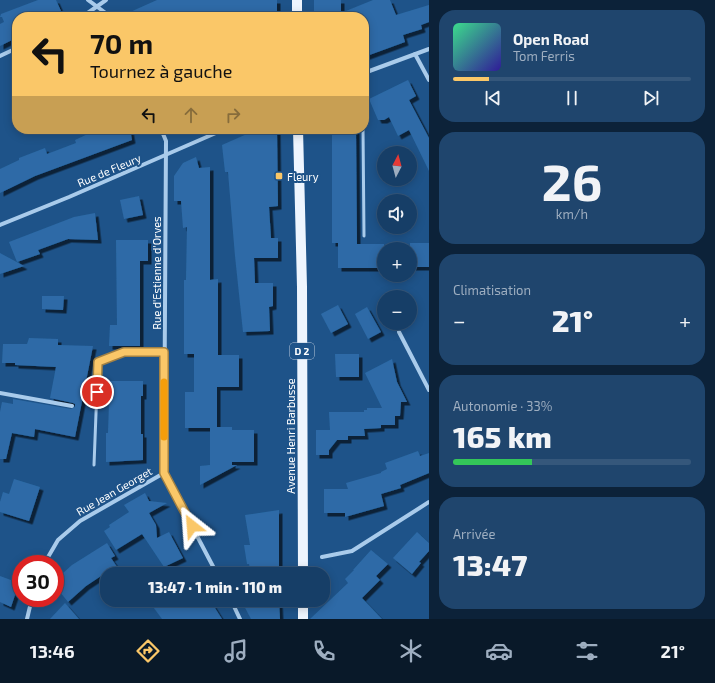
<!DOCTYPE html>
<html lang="fr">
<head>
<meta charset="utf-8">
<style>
	:root { --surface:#163e67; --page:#1f456d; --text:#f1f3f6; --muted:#9eaec0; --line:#35577b; --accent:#fac768 }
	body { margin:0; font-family:"Exo 2",sans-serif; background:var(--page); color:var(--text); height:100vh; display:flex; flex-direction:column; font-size:15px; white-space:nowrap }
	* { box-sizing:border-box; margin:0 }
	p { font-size:13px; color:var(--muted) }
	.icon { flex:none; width:22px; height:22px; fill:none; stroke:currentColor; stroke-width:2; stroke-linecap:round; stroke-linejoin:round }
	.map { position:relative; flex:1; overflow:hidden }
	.panel { display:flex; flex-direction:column; gap:10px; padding:10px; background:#0c2239; width:286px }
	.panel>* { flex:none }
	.banner { position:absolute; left:12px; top:12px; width:357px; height:122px; border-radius:16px; box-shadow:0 2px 10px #0003,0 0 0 1px var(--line); background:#fac768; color:#111; overflow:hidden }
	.needle { width:26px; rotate:6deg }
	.tools { position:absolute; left:377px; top:146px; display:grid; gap:8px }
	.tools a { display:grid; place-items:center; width:40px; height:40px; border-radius:50%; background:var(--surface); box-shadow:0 2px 10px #0003,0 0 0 1px var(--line); font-size:20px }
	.speed { position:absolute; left:12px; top:555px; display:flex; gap:8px; font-size:20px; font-weight:700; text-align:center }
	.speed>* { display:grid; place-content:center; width:52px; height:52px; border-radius:50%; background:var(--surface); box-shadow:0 2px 10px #0003,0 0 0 1px var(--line); line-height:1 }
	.speed .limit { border:6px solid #d22; background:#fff; color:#111 }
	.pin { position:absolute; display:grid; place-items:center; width:34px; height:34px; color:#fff; margin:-17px; border:2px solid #fff; border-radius:50%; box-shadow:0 1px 4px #0007 }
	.me { position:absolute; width:44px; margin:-22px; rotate:332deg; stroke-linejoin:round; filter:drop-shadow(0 0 3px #0008) }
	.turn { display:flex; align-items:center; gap:14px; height:84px; padding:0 12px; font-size:18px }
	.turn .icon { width:52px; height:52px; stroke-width:2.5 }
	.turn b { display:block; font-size:28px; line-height:34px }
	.lanes { display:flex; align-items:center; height:38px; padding:0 12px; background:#0003; justify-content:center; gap:20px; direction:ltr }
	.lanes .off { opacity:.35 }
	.big { font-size:30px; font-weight:800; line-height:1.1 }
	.panel .widget { flex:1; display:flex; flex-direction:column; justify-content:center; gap:6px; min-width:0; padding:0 14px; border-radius:16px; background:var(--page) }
	.panel .dial { align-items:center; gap:0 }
	.dial b { font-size:52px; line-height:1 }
	.song { display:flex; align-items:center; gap:12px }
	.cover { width:48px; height:48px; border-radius:6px; background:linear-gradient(135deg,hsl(150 70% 55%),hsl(250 70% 35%)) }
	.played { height:4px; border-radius:2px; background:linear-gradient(90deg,var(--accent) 15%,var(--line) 15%) }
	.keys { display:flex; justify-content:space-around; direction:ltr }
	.heat { display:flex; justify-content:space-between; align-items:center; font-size:22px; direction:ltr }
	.charge { height:6px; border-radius:3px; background:linear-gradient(90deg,#34c759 33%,var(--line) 0) }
	.trip { position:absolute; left:100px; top:567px; width:230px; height:40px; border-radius:16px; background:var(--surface); box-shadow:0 2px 10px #0003,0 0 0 1px var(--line); font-weight:800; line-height:40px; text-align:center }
	.menu { display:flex; height:64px; justify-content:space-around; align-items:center; background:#091929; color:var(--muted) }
	.menu .icon { width:28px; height:28px }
	.menu .active { color:var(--accent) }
	.menu b { font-size:18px; color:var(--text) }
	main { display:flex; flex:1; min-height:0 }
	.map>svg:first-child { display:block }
	.building { fill:#2d6ba7; filter:url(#shadow) }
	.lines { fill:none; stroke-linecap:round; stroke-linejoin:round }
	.lane { stroke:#a9cbeb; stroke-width:3 }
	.street { stroke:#a9cbeb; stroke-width:4 }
	.primary { stroke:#eef5fe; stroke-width:10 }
	.route-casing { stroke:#a28144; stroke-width:10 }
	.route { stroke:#fac768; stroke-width:7 }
	.slow { stroke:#f59e0b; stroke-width:7 }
	.poi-dot { fill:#fac768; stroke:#1e5389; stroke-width:1.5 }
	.labels { text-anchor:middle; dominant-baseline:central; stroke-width:4; stroke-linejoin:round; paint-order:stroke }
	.shield { fill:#1e5389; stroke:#bccbdc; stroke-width:1 }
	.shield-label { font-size:10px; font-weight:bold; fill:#fff }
	.street-label { font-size:11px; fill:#fff; stroke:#1e5389 }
	.poi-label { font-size:11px; fill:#fff; stroke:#1e5389; text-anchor:start }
</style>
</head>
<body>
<main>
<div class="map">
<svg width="429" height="619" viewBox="0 0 429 619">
	<defs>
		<filter id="shadow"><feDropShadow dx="3.5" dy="3.5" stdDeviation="0" flood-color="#0009"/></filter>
	</defs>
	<rect width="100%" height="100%" fill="#1e5389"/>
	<g class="building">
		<path d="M38,0H56L61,11L49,17H17V45H15L12,40L0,46V24L4,22L2,17H0L1,14Z"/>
		<path d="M157,0H277V17H119Z"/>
		<path d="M314,0H341V13L373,0H390L396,15L429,5V22L421,25L422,29L403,35L405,42L364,57V17H314Z"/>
		<path d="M408,80L416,96L409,100L429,138V171L409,130L398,136L389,117L384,120H378L369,99Z"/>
		<path d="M110,129H130L132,140L35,176L0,193V169L19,160V158L45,148L47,154L76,143L75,140L90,133L96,131L97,134Z"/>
		<path d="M258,129H277L278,206L269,207L271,238H278V258H254L255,283H273V306L269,307L270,331L243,332L235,256L228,172H225L222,145Z"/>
		<path d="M332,129H356L357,244H384V268H338V243H332Z"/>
		<path d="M196,157L199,168L210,167V280L218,279V355H239V387H217V427H232V430H254V462H232V465H237L200,485V466L210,465V428H185V392H194V354H184V280H186L187,227L183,228L181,201H174V176L183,163Z"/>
		<path d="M139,196L143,215L124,219L120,200Z"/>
		<path d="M95,213L98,240L68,239L38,250L40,254L17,262L9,242L74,217Z"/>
		<path d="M116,240H148V261H140V346H109L110,325H117Z"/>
		<rect x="410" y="243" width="19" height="24"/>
		<path d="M0,253L24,266L0,274Z"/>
		<path d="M42,296H64L63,310L42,309Z"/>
		<path d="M338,305L348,324L331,333L321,314Z"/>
		<path d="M367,307L381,332L368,339L355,314Z"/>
		<path d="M29,338L58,339V345L93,346L75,437L35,429L34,437L12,433L6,459H0V412L2,402L13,404V399L71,409L75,407V404L73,403L50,398L56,367L15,365V363H2L3,344H27Z"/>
		<path d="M335,354H359V377H336Z"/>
		<path d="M392,359L397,382L407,402H401L400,416H395V425H381V428L364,429L365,436H348V440H337L329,450V455H316V430H330L329,412H364V410H367V408H382L365,373Z"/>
		<path d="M106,381H143V396H141V434H143V460L106,462V433H108L109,403H106Z"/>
		<path d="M418,451L420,456L429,453V473L400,485L401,488L381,494L384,506L345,517V513H324V489H348L346,483L381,473V472L387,469L385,463Z"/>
		<path d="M14,479L40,487L29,521L0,512V502L3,492L9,494Z"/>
		<path d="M145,493L149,501L167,503L149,513L156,525L157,538L169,532L183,558L164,567L142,534L116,550L104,531L110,527L109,525L129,512L124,505Z"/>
		<path d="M279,510V574H251L249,564H247L244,545H250L245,515Z"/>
		<path d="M417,532L429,543V551L419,562L421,563L412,574L393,558Z"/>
		<path d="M107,543L115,556L111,558L122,574H104L86,586L68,602L55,586V565L62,574L72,565Z"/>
		<path d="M371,550L388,564L376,576L380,580L362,598L382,619H310L348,583L345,579L354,570H353Z"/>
		<path d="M0,576L19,583L11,607L0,602Z"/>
		<path d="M148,600H210L222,619H162Z"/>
		<path d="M241,600H279L280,619H251Z"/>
		<path d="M65,603L79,619H50Z"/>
	</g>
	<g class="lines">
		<g class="lane">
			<path d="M363,129L364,236"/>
			<path d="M94,465L98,362L124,353L164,352"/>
		</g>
		<g class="street">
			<path d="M88,0L111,17"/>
			<path d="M82,17L106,0"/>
			<path d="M415,54L429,80"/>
			<path d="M0,56L17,48"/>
			<path d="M364,73L429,49"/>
			<path d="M161,129L166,141L164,473L217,574"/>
			<path d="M0,225L69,197L225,129"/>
			<path d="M399,332L429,390"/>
			<path d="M0,393L72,406"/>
			<path d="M322,557L352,551L429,502"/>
			<path d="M44,564L58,540L80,521L164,473"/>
			<path d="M231,600L240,619"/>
			<path d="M27,619L32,598"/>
		</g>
		<g class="primary">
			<path d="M297,0V17"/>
			<path d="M298,129L302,287L303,574"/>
			<path d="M303,600V619"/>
		</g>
	</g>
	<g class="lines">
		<g class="route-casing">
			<path id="route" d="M97,392L98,362L124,352H164V473L192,526"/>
		</g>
		<use href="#route" class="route"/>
		<path class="slow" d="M164,382V437"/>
	</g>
	<rect class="poi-dot" x="275" y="172" width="8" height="8" rx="2"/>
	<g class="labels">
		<rect class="shield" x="290" y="343" width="24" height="16" rx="3"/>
		<g class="shield-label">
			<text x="302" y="351">D 2</text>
		</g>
		<g class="street-label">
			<text transform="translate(109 170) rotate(-23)">Rue de Fleury</text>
			<text transform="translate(156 273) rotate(-90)">Rue d'Estienne d'Orves</text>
			<text transform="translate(290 436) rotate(-90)">Avenue Henri Barbusse</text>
			<text transform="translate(114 491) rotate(-30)">Rue Jean Georget</text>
		</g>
		<g class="poi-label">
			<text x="287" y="176">Fleury</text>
		</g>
	</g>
</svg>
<div class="tools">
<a><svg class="needle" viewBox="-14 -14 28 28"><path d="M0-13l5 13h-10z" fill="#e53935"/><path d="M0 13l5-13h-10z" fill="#9eaec0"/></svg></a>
<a><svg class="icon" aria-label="sound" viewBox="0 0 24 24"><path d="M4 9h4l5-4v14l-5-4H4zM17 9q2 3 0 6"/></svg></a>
<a>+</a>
<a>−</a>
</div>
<div class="speed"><div class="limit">30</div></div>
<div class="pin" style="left:97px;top:392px;background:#d93025"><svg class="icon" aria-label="arrive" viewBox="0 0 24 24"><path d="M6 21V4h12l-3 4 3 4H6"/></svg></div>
<svg class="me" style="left:192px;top:526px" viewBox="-20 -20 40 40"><path d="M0-17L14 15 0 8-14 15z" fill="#fac768" stroke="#fff" stroke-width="4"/></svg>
<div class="trip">13:47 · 1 min · 110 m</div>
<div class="banner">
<div class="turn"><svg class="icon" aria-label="left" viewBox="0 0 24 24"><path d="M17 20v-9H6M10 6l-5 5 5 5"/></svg><div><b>70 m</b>Tournez à gauche</div></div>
<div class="lanes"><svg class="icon" aria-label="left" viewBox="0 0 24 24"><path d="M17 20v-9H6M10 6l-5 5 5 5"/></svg><svg class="icon off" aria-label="ahead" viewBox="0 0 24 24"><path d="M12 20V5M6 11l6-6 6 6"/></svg><svg class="icon off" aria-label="right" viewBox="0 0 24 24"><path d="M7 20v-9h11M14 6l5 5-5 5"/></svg></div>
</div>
</div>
<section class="panel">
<div class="widget">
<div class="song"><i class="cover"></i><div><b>Open Road</b><p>Tom Ferris</p></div></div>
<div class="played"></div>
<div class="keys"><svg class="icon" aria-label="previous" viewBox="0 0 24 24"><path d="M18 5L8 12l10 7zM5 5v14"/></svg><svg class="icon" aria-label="pause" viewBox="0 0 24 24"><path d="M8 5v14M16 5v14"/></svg><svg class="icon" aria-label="next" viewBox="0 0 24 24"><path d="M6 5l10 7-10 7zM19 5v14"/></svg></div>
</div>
<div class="widget dial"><b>26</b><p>km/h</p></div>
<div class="widget"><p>Climatisation</p>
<div class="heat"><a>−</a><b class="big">21°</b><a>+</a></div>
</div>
<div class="widget"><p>Autonomie · 33%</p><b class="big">165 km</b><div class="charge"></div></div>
<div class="widget"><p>Arrivée</p><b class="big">13:47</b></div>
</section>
</main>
<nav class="menu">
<b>13:46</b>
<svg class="icon active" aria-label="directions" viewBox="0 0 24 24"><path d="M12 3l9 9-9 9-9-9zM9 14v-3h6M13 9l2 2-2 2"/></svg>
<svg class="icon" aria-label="music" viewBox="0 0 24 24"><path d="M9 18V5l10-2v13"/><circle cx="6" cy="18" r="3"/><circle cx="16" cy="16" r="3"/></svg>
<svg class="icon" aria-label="phone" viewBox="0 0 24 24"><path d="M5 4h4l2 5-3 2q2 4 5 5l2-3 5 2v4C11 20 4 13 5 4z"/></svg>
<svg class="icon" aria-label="climate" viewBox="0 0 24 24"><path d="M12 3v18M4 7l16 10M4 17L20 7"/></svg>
<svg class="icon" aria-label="car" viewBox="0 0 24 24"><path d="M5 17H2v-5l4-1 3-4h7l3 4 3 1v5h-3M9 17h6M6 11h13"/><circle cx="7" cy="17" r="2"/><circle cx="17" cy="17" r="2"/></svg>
<svg class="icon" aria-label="filters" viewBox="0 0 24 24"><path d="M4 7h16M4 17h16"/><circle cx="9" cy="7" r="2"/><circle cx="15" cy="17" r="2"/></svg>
<b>21°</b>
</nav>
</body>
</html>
